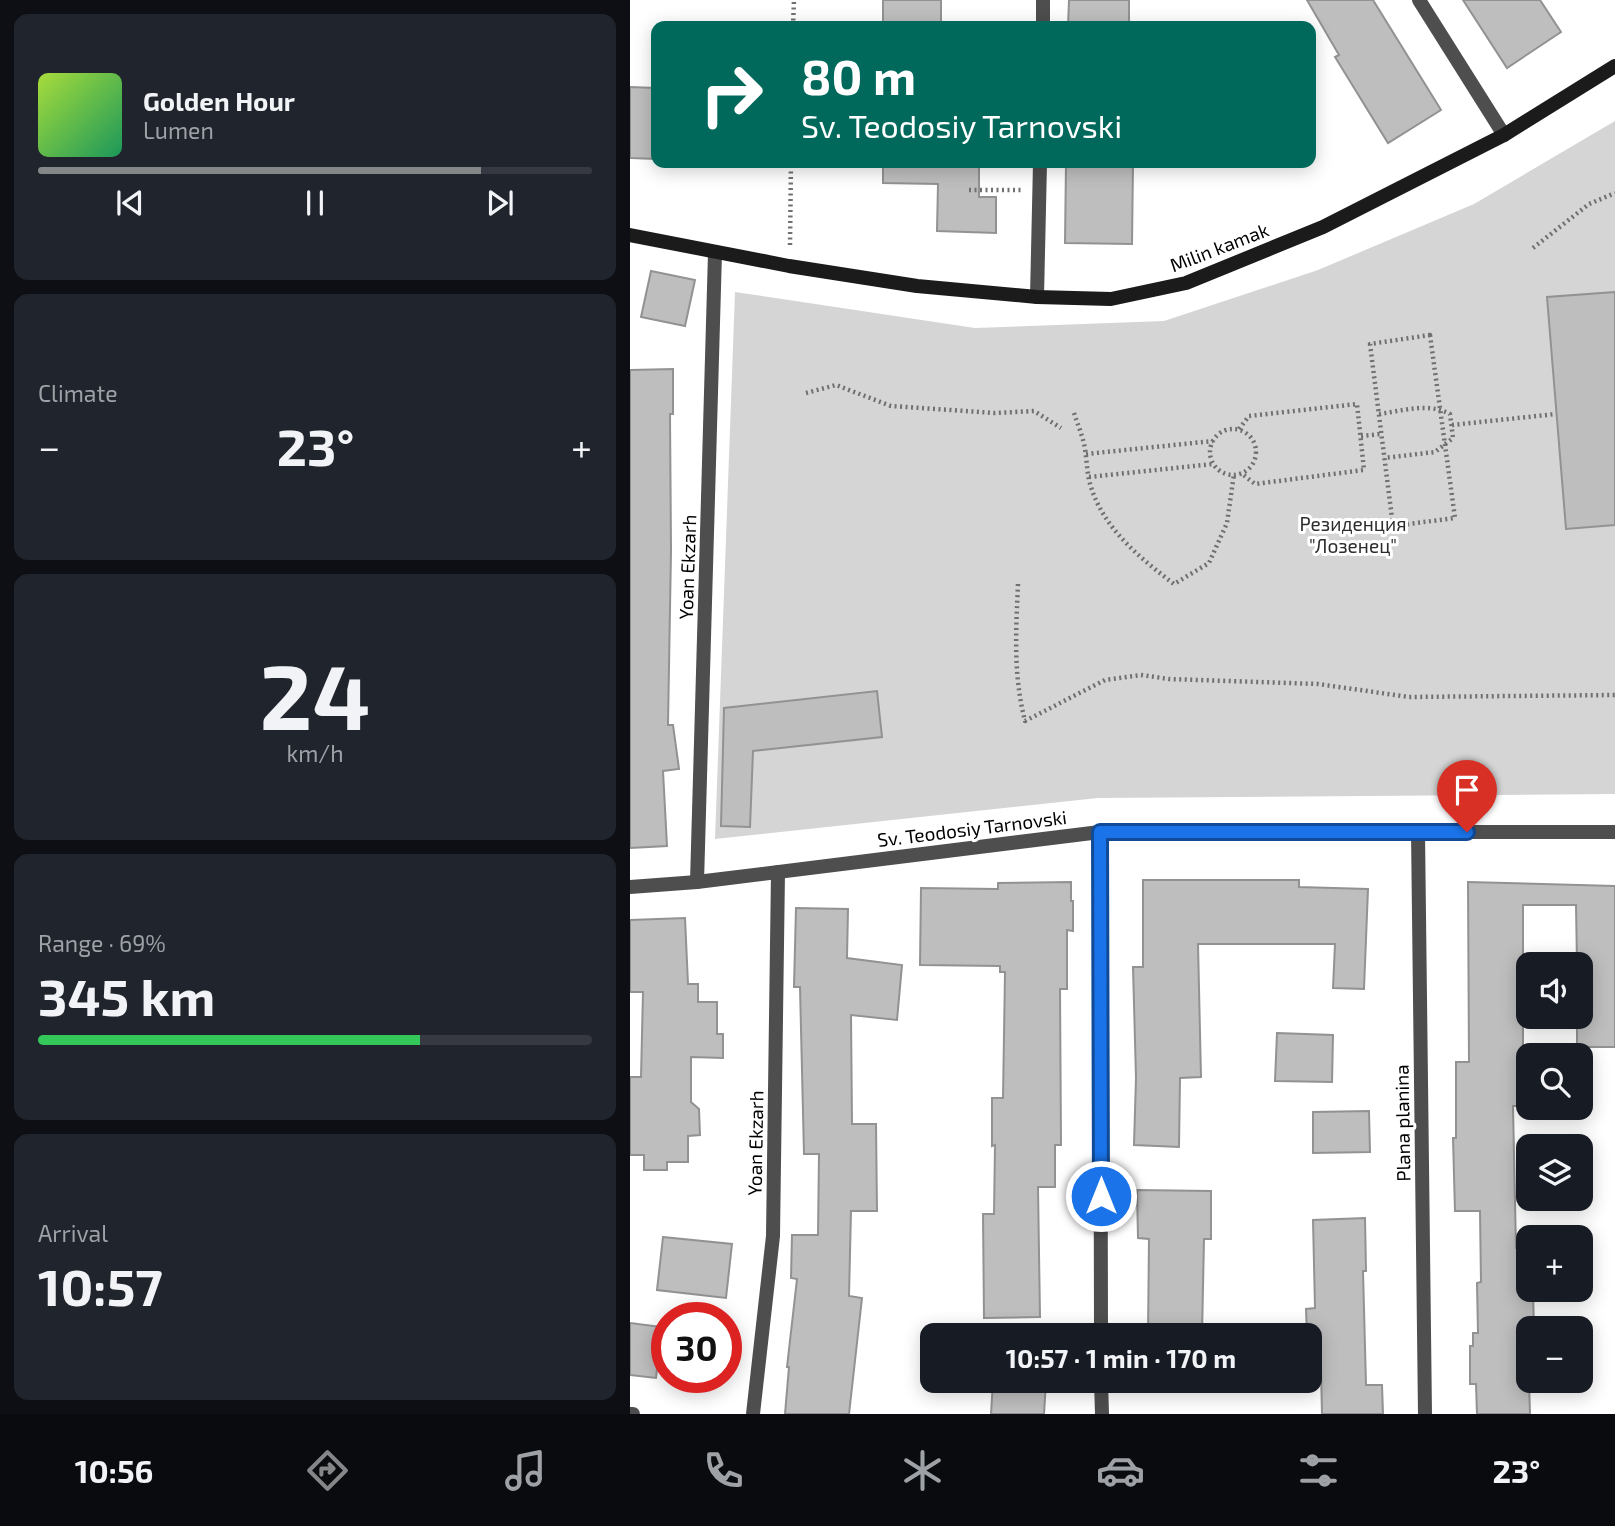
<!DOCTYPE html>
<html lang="en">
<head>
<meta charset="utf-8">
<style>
	:root { --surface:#171b24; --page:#20242c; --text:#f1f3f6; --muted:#9ea1a6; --line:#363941; --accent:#858687 }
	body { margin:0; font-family:"Exo 2",sans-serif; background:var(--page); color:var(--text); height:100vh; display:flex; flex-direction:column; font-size:26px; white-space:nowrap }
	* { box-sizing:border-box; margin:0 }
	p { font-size:23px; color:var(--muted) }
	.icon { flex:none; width:38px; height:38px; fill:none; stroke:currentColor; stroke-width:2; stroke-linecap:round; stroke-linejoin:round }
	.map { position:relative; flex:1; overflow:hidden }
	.drawer { display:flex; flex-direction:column; gap:14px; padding:14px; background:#0d0f14; width:630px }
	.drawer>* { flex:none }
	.top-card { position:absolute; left:21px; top:21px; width:665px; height:147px; border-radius:14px; box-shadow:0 4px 18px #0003; background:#00695c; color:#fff; overflow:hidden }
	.tools { position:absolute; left:886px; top:952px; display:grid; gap:14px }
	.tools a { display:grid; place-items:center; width:77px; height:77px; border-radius:14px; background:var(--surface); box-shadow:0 4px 18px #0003; font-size:35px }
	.speed { position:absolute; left:21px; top:1302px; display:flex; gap:14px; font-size:35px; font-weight:700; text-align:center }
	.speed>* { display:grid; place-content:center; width:91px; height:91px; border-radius:50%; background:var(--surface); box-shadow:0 4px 18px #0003; line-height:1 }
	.speed .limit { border:10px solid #d22; background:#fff; color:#111 }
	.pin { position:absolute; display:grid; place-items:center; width:60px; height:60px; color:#fff; margin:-72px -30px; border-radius:50% 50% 50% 0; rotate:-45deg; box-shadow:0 0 7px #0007 }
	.pin .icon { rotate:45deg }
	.me { position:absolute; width:77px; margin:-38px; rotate:0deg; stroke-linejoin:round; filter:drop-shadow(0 0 5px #0008) }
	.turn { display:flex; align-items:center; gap:24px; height:147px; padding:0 35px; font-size:32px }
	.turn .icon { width:91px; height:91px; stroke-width:2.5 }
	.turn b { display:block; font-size:49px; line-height:60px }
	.big { font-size:52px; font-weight:700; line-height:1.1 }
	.drawer .card { flex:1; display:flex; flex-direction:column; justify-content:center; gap:10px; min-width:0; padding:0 24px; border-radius:14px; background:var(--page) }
	.drawer .dial { align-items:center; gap:0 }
	.dial b { font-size:91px; line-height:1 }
	.song { display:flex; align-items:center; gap:21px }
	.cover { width:84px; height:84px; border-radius:10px; background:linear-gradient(135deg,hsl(80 70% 55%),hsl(150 70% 35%)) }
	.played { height:7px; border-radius:4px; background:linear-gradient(90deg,var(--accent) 80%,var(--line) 80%) }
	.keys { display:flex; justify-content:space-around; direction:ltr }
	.heat { display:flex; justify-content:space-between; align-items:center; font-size:38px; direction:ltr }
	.charge { height:10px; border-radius:5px; background:linear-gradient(90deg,#34c759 69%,var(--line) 0) }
	.trip { position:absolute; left:290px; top:1323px; width:402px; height:70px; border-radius:14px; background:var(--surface); box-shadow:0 4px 18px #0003; font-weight:700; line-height:70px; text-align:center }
	.menu { display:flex; height:112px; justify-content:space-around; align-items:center; background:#090b0e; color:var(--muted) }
	.menu .icon { width:49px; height:49px }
	.menu .active { color:var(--accent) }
	.menu b { font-size:32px; color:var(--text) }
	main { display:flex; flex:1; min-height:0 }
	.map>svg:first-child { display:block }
	.green { fill:#d5d5d5 }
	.building { fill:#bebebe; stroke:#929292; stroke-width:2 }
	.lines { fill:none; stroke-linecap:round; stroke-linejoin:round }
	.path { stroke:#707070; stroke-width:4.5; stroke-dasharray:2 3.5; stroke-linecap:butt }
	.street { stroke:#4e4e4e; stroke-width:14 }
	.secondary { stroke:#1b1b1b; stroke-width:14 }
	.route-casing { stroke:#114b97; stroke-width:18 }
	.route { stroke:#1a73e8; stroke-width:12 }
	.labels { text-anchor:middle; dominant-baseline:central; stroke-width:6; stroke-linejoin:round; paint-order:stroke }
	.street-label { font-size:19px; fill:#000; stroke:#fff }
	.park-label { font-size:19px; fill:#2c2c2c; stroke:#fff }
</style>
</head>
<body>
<main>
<section class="drawer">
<div class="card">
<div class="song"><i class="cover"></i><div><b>Golden Hour</b><p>Lumen</p></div></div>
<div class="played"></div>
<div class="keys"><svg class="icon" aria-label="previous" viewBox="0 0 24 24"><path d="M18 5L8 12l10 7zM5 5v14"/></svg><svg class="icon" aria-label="pause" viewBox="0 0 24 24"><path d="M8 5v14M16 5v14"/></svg><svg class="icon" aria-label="next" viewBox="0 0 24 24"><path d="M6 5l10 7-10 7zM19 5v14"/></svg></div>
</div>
<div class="card"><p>Climate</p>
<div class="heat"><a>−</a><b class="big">23°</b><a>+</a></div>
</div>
<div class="card dial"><b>24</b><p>km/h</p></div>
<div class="card"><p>Range · 69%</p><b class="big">345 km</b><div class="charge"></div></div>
<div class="card"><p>Arrival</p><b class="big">10:57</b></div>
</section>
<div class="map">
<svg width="985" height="1414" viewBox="0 0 985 1414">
	<rect width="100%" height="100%" fill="#fff"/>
	<path class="green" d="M985,121V794L468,798L85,839L105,292L345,328L534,321L688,270L844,204Z"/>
	<g class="building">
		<rect x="253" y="0" width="58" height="26"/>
		<path d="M439,0H499V26H438Z"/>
		<path d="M677,0H743L811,110L758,143L705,57L709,55Z"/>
		<path d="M833,0H910L931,32L877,68Z"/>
		<path d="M0,87L26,88V159L0,158Z"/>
		<path d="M253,163H349V197H366V233L307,231L308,184L253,183Z"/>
		<path d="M436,163H503L502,244L435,243Z"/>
		<path d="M21,271L65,280L55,326L11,317Z"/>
		<path d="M985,292V525L936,529L917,297Z"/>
		<path d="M43,369V414H40L41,551L38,725H43L49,769L33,771L37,846L0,848V370Z"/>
		<path d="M247,691L252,737L123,751L120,827L91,826L94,708Z"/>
		<path d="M513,880H669V887L738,889L734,989L703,988L705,944H568L571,1077L550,1078L549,1147L504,1145L506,1078L503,967H513Z"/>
		<path d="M441,882V901H443V931L437,930V989H430L431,1145H425V1187H408L410,1317L354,1318L353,1214H364L365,1145L362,1146V1098H373L375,972H370V966L290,965L291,888L368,889V883Z"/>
		<path d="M838,882L985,886V1047H947V1017H950V964H947L946,905H893V1062H898V1106H883L886,1248H895L896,1292H903L904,1328L890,1329L891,1377H898L899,1381L900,1414H847L846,1384H840V1346H843V1333H848L847,1283L851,1282L850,1211H825L823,1138H826V1062H839Z"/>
		<path d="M166,908L218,909L217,958L272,965L267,1020L221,1015L222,1124H246L247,1211H221L219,1296L232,1298L219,1414H155L159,1367H157L167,1279L161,1278L162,1235H188L189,1154H174L170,987H164Z"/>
		<path d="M55,918L58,984H68V1002H87V1034H93V1058L61,1057V1102L69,1109L70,1135L58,1136V1162H37V1170H14V1155H0V1077H11L13,992H0V920Z"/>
		<path d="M647,1033L703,1035L702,1082L645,1081Z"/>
		<path d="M739,1111L740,1152L683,1153V1112Z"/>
		<path d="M507,1190L581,1191V1239H574L572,1335H518L519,1239L508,1238Z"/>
		<path d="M735,1218L736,1271H733L736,1385H752L753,1414H692L691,1370H681V1335H677L676,1309L685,1308L683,1220Z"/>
		<path d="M33,1237L102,1244L96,1298L27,1290Z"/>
		<path d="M0,1323L32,1327L26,1378L0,1375Z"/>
		<path d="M363,1381H416L414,1414H361Z"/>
	</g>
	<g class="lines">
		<g class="path">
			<path d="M163,26L164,0"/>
			<path d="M339,190H391"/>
			<path d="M160,245L161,163"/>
			<path d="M903,248L959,204L985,193"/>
			<path d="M800,335L825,518L763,526L740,344Z"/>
			<path d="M176,393L206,385L261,406L365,413L404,411L431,428"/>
			<path d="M444,413C448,425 453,437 455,449C457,462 457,475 461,487C474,529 510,558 544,584L579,563L597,523L604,474"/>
			<path d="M749,414C772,411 798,402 820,414L823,438L805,452L754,458"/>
			<path d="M822,425L926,414"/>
			<path d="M609,429L619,416L727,404L734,470L625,484L611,473"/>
			<circle cx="603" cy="452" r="23"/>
			<path d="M731,436L751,434"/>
			<path d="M456,454L583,441"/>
			<path d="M459,477L583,464"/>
			<path d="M388,584C386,632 383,674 395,721L475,680L511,675L539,679L688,684L779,697L985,695"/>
		</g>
		<g class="street">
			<path d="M789,0L874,135"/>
			<path d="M413,26V0"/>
			<path d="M407,297L410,163"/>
			<path d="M470,832L471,1335"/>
			<path d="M788,832L795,1414"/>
			<path d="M67,882L85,253"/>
			<path d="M0,887L67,882L470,832H985"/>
			<path d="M471,1381L472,1414"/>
			<path d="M0,1414H3"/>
			<path d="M123,1414L143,1236L148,872"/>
		</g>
		<path class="secondary" d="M0,235L159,266L287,286L407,297L481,299L556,283L693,227L874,135L985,66"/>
	</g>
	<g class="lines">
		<g class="route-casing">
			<path id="route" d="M471,1196L470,832H837"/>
		</g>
		<use href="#route" class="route"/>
	</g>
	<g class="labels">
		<g class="street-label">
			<text transform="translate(589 247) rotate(-21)">Milin kamak</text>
			<text transform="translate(57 567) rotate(-88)">Yoan Ekzarh</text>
			<text transform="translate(342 828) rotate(-7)">Sv. Teodosiy Tarnovski</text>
			<text transform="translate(772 1123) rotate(-91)">Plana planina</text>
			<text transform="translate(125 1143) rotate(-89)">Yoan Ekzarh</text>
		</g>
		<g class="park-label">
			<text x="723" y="523">Резиденция<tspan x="723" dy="22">"Лозенец"</tspan></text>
		</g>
	</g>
</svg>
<div class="tools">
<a><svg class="icon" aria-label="sound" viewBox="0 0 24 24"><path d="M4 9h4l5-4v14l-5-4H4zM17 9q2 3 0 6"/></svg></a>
<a><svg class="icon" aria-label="search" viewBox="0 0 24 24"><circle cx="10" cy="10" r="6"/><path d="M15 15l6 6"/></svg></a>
<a><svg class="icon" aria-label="layers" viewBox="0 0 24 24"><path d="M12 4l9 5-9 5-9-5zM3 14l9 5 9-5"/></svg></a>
<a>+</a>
<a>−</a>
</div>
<div class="speed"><div class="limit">30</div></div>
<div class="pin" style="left:837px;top:832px;background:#d93025"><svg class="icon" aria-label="arrive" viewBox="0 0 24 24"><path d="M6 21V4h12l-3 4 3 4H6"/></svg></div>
<svg class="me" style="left:471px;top:1196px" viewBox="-20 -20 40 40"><circle r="17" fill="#1a73e8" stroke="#fff" stroke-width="3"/><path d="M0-11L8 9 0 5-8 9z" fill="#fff"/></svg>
<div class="trip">10:57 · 1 min · 170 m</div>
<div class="top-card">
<div class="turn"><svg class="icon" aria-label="right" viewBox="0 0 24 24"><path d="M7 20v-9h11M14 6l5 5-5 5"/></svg><div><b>80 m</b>Sv. Teodosiy Tarnovski</div></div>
</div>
</div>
</main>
<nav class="menu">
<b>10:56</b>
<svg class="icon active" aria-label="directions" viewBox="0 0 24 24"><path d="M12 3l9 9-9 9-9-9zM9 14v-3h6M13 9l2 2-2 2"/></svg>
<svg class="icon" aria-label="music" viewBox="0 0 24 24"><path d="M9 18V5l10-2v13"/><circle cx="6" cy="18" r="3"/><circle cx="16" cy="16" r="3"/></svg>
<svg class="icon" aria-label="phone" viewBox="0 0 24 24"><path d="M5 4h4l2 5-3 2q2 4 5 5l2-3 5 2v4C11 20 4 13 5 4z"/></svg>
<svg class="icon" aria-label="climate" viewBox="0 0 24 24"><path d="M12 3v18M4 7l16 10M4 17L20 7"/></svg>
<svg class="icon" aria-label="car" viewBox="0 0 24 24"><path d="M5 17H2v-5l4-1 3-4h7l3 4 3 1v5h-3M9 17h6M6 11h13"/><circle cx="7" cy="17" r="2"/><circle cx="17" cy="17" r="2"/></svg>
<svg class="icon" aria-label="filters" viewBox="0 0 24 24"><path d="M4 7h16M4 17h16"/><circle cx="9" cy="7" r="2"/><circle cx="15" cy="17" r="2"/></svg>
<b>23°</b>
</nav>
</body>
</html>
